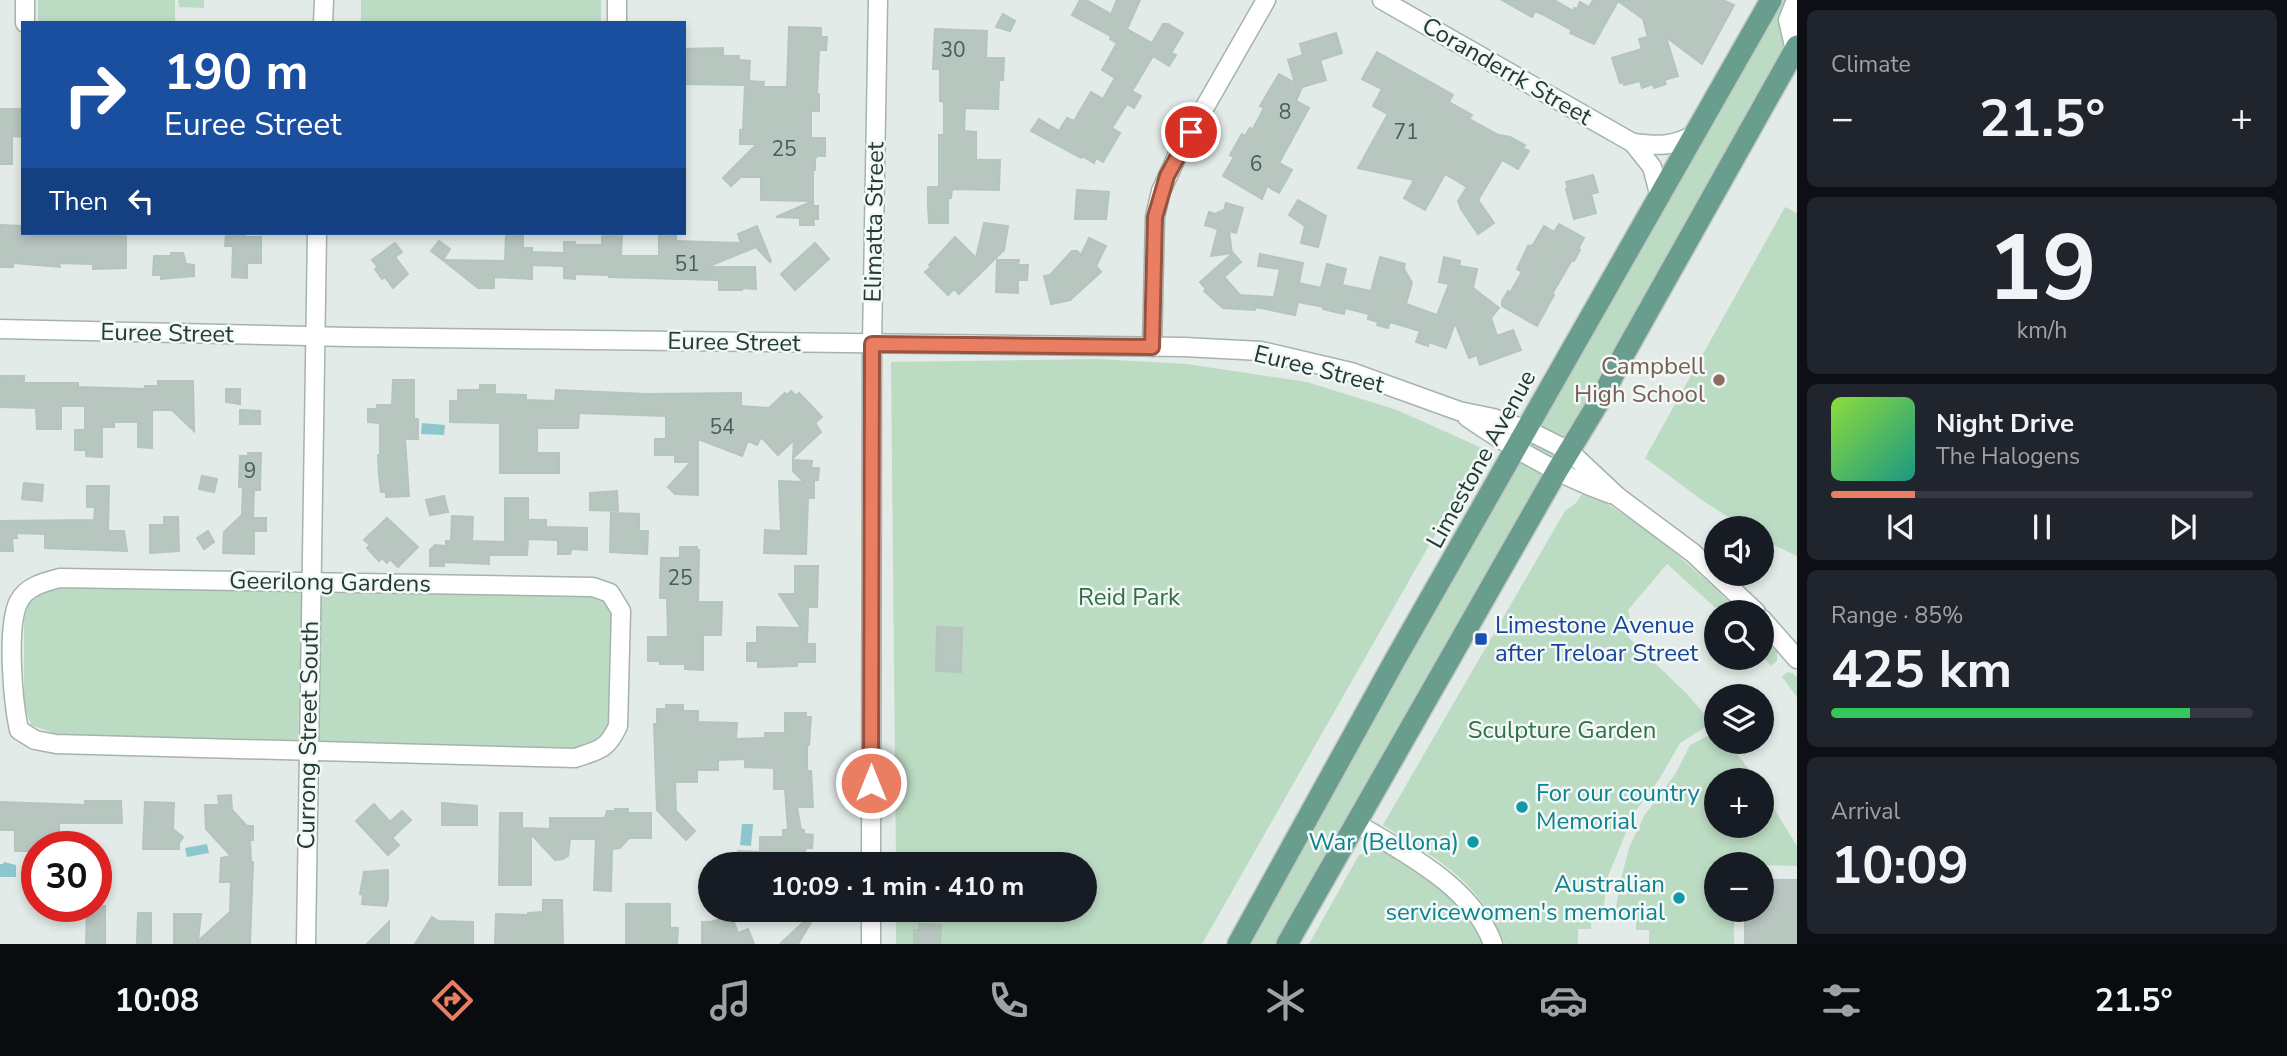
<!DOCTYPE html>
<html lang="en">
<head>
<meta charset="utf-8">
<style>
	:root { --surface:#171b24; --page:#20242c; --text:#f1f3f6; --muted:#9ea1a6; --line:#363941; --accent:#e97e62 }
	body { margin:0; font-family:"Nunito Sans",sans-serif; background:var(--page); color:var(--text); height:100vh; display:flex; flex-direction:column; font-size:26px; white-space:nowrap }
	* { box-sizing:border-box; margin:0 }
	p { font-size:23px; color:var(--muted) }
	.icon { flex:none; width:38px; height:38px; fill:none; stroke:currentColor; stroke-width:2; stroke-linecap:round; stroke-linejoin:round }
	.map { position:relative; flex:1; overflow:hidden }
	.panel { display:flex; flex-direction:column; gap:10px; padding:10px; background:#0d0f14; width:490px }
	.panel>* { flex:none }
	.banner { position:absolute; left:21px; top:21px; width:665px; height:214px; border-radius:0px; box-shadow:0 4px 10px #0003; background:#1a4fa0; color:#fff; overflow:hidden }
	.fabs { position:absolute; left:1704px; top:516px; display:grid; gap:14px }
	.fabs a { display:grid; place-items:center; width:70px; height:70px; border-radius:50%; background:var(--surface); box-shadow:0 4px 10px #0003; font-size:35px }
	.speed { position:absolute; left:21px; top:831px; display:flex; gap:14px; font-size:35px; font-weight:700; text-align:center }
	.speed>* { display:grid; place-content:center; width:91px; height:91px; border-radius:50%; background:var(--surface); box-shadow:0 4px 10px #0003; line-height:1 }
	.speed .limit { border:10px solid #d22; background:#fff; color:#111 }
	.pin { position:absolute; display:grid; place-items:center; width:60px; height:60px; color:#fff; margin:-30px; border:4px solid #fff; border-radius:50%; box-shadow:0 2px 7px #0007 }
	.me { position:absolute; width:77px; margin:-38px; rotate:0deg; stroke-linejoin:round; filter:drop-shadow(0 0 5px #0008) }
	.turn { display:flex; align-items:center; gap:24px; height:147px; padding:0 28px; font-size:32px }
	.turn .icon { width:91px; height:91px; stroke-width:2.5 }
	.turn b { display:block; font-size:49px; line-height:60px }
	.then { display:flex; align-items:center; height:66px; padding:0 28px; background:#0003; gap:14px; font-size:26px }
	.big { font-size:52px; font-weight:700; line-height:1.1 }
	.panel .card { flex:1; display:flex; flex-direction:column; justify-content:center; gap:10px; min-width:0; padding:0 24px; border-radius:10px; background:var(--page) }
	.panel .dial { align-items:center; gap:0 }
	.dial b { font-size:91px; line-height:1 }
	.song { display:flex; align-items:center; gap:21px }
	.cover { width:84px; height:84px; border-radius:10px; background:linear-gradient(135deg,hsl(90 70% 55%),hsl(170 70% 35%)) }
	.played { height:7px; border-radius:4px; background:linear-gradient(90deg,var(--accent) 20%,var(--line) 20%) }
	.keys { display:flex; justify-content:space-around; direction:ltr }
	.heat { display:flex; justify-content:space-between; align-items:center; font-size:38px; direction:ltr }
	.charge { height:10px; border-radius:5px; background:linear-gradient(90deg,#34c759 85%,var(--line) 0) }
	.trip { position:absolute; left:698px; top:852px; width:399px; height:70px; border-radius:35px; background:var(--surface); box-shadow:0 4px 10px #0003; font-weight:700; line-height:70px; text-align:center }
	.tabs { display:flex; height:112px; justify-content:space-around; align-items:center; background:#090b0e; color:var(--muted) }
	.tabs .icon { width:49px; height:49px }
	.tabs .active { color:var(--accent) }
	.tabs b { font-size:32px; color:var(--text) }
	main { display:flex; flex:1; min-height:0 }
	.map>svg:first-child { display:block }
	.green { fill:#bcdbc3 }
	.water { fill:#8dc6cd }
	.building { fill:#b8c6c0; stroke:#b5c4bd; stroke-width:2 }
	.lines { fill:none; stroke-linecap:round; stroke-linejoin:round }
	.minor-casing { stroke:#a5b3ae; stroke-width:21 }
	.major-casing { stroke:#c1c8c6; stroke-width:24 }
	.minor { stroke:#fff; stroke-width:18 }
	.major { stroke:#699e8e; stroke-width:21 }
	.route-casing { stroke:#975240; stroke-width:18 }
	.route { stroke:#e97e62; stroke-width:12 }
	.education-dot { fill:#8d6e63; stroke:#f2f8f5; stroke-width:2.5 }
	.transit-dot { fill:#1a4fb4; stroke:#f2f8f5; stroke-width:2.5 }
	.culture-dot { fill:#0f9aa8; stroke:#f2f8f5; stroke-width:2.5 }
	.labels { text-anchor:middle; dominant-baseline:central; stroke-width:5; stroke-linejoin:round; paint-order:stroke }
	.number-label { font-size:21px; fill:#485e57 }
	.street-label { font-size:24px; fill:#233b34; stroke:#f2f8f5 }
	.education-label { font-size:24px; fill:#785e54; stroke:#f2f8f5; text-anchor:end }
	.park-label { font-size:24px; fill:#306f46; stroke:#f2f8f5 }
	.transit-label { font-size:24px; fill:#164399; stroke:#f2f8f5; text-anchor:start }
	.culture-label { font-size:24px; fill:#0d838f; stroke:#f2f8f5; text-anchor:end }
</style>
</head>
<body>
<main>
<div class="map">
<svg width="1797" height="944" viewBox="0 0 1797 944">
	<rect width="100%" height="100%" fill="#e2ebe7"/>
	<g class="green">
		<rect x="38" y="0" width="137" height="23"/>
		<path d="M178,0H204V8L179,7Z"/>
		<rect x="361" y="0" width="240" height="23"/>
		<path d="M1781,0H1797V56L1590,406L1276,944H1248L1287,868Z"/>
		<path d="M1785,207L1797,213V556L1762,539V528H1746L1706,503L1645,458Z"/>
		<path d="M1097,359L1186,364L1307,382L1397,410L1484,449L1202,944H896V910H1085V864H896L891,362Z"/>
		<path d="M1584,491C1642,521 1694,567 1739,612H1720L1667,564L1628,610L1630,618L1638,625L1628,637L1687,694L1712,723L1680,743L1660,778L1634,813L1608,876L1603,911L1592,912L1591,929H1578V944H1505C1476,877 1441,862 1383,825L1565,511L1576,503Z"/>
		<path d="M83,588L302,591L298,741L59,735L31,725L24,705V620L28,604L48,589Z"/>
		<path d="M321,590L590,597L602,600L611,614V722L600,742L579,749L316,744Z"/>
		<path d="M1762,637L1777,652V661L1771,666L1762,656Z"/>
		<path d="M1787,672L1792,673L1797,677V697L1782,677Z"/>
		<path d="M1717,731V742H1728L1757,780H1717V826H1762V789L1797,846V866L1717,864V910H1734V944H1649V930H1636V913H1615L1620,883L1629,848L1644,816L1676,773L1690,745Z"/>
		<path d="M1374,846C1421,873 1457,894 1483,944H1309L1359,855L1371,851Z"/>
	</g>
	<g class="water">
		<path d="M422,423L445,425L444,435L421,434Z"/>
		<path d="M742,824H753L751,846L740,845Z"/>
		<path d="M207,844L209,853L187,857L185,848Z"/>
		<path d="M4,862L16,865V877H0V864H3Z"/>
	</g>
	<g class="building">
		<path d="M1080,0H1086L1111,14L1117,0H1140L1127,29L1152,43L1163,24H1168L1183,33L1171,53L1176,55L1169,66L1153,56L1132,91L1141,96L1134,108L1127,104L1112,128L1120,133L1103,162L1096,158L1094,163L1082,156L1081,158L1031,131L1039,119L1059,131L1067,118L1074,121L1091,92L1103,99L1115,78L1102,70L1117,43L1110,39L1111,36L1072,15Z"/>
		<path d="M1502,0H1554L1573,11L1574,8L1577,9L1580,2L1589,7L1593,0H1723L1734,5L1702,64L1666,37L1678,76L1664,80L1666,84L1654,88L1653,84L1642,88L1640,81L1624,85L1623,82L1620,83L1612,58L1642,49L1639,39L1648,37L1643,19L1618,1L1594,44L1570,33L1572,30L1544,15L1535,11L1532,17Z"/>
		<path d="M1003,14L1015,21L1010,31L996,27Z"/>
		<path d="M789,27L821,28V37H827L826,50H819L817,94H819V111H811V138H825V156H817L815,159V170H813V201L761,200V177H741L731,186L723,178L757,144H740V130H743L745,85L684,84V49L723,48V56H739V60L750,61L749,81L764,82L763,87H787Z"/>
		<path d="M935,29L987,31L986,58H1004L1003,80H999L998,109L965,108L964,131L976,132V160H1000L999,190L952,189L951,198H948V223H929L928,205V187H939V135H944V102L940,101V69H933Z"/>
		<path d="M1336,33L1342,53L1320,60L1326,80L1302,87L1296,101L1309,108L1279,163L1292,170L1279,193L1267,186L1262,199L1223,176L1234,157L1230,155L1242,134L1245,136L1250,128L1253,129L1264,108L1260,106L1279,74L1295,83L1288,60L1303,55L1300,44Z"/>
		<path d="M1377,52L1453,95L1449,102L1472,115L1469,119L1498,135L1510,137L1525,145L1523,148L1529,151L1518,169L1502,160L1478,200L1494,223L1478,234L1461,209L1458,201L1467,187L1445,174L1425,210L1404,198L1414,180L1358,168L1388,114L1373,106L1382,89L1362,79Z"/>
		<path d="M0,109H23V137L12,136V164H0Z"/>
		<path d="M1593,175L1598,192L1591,194L1596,213L1574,219L1566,189H1568L1566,182Z"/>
		<path d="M1077,190L1109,192L1106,219H1075Z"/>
		<path d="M1298,200L1326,216L1318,247L1301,243L1305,226L1289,215Z"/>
		<path d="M813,201V206H818V219H813L814,225H800V218L776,217Z"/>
		<path d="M1226,203L1243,208L1236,233L1229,231L1232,253L1211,256L1218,229L1205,225L1209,212L1215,214L1224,210Z"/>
		<path d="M984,223L1008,226L1004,250L959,294L954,289L948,295L925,272L931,267L929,265L955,237L976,258Z"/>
		<path d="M1559,224L1584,238L1578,249L1580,250L1574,261L1572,260L1552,294L1554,295L1537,326L1502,306V301L1508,291L1510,293L1522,272L1517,269L1528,246L1533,245L1544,226L1554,232Z"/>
		<path d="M0,225L23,226V233H126V268L93,269V264L59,263L60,267L13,263V267H0Z"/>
		<path d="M757,226L771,261L770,262L756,247L707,267H755L756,289L743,288L742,290H719V280L609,277V275L575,274V279L564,278V266L532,265V279L494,277V288H478L443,260L505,261L506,235H523V248H532V252L564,253V242H575V245H602V233H622L621,256H659V233H676V241L741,243L738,234Z"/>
		<path d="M226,233H245V237H261V263H247V278L232,277L233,246H225Z"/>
		<path d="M1089,238L1106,246L1096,266L1101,272L1070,300L1051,304L1044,276L1050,275L1072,251H1077L1081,255Z"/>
		<path d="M439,241L450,249L443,260L431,251Z"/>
		<path d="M395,243L402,252L395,257L408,274L393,288L385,277L382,279L375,269L378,267L372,260Z"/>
		<path d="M815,243L829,259L795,290L781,274Z"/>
		<path d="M171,253H183L186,264L194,265V276L161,279V275H153L154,256H171Z"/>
		<path d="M1233,253L1241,262L1224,277L1240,295L1274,297L1280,269L1258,266L1260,254L1303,263L1299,283L1321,288L1327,264L1346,269L1342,285L1371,291L1380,257L1405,264L1404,269L1412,283L1406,304L1437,315L1449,284L1439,282L1444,257L1460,261L1459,266L1477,269L1473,288L1499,308L1491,318L1497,336L1513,330L1521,350L1480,365L1477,355L1469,358L1455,323L1446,348L1429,342L1428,346L1416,342L1420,331L1390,322L1388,328L1377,325L1378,322L1368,319L1369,314L1345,308L1344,314L1323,309L1324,307L1298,302L1295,315L1256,307L1255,310L1223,308L1204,291L1206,289L1200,282Z"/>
		<path d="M997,260H1019L1018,265H1028L1027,280H1018V293L996,292Z"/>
		<path d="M0,376H24V383H78V387L145,389V386H158V381H193L194,431L172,410H152V448L138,447V422H114V427H102V457L86,456V450H75V430H85V406H61V429H37L36,408L0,407Z"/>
		<path d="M393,380H414V419H418V439H405L409,496L386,497V492H381L379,475L378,455H380V423L368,422V409H377V405H392Z"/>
		<path d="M480,385H495V394L526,395V400L555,401L556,390L646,394L741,393V406L769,408L785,393L787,395L791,391L796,396L799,393L822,417L815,423L821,432L793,458L794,440L778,455L761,437L757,445L748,441L742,456L698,439V495L675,494L668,487L691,462H675V455H655V439H666V416L579,413L578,428H537V453H559V473H500V423L450,422V401H458V390H480Z"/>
		<path d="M226,389H240V404L226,402Z"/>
		<path d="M240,410L260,411V424H240Z"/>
		<path d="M248,453H261L260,490H254L253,518H266V531H254V554L223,553L224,532L242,515L243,487H239L240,456H248Z"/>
		<path d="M793,460L812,461L811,468H819L818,480H814V498H808L806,554L764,553L765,530L781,531L779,481L804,482L793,471Z"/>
		<path d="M202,476L217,479L214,492L199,489Z"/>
		<path d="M24,483L43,485L42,501L22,499Z"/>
		<path d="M87,486H109L108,531H124L127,551L45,548V534L16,533L17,538H12L13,551H0V521L94,520L95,507H87Z"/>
		<path d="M617,491L618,511L590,510V493Z"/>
		<path d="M444,496L448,512L430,515L426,500Z"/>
		<path d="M505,498H528V520H546V527L587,528V550L572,549L570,554H558V540L528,539L527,555H489V564L444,562V566H430V550L435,545L446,546V541H451L452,516L473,517L472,541L505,542Z"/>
		<path d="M611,513L639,514V531H648L647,554L610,552Z"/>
		<path d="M164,517H178L179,551L150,553V525H164Z"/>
		<path d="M387,518L418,547L398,567L390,559L387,563L382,558L379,561L367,548L370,545L364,540Z"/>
		<path d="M208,531L214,542L204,549L197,538Z"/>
		<path d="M680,547H697V550H699L698,602H722L721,635H703V670L685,669V664H660V661H648V637H668L667,598H660L661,558H680Z"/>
		<path d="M795,566H818L817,607H808V611L807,644H815V662H797V666L758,667V661H747V643H757V627L801,628L779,594H795Z"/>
		<path d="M937,627L962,628L961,672L936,671Z"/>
		<path d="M666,705H683V711H698V722L737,723L736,739L765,738V733H785V713H806V717H811L809,745H807V771H811L813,807H797L801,830H804V834L813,835L812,848H806L805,852H802V862L738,864V851L760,852V837H783V830H788L785,789H774V768L745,767V759L718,760V770H697V782H675L676,811L695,831L686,840L657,810L654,724H657V709H666Z"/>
		<path d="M231,795L232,810L247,826H253V840H250L251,862H253L250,944H174V914H201L198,941L230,912L231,882H220L221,858L231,856L206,829L205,805H219L218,796Z"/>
		<path d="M85,801H121L122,823H59V847H37V851H15V830H0V802L85,805Z"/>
		<path d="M145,802L174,803L173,829L183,837L179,843V849H143Z"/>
		<path d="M442,803L477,806V825H442Z"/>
		<path d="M374,804L390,822L402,811L411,820L392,838L399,845L388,855L356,821Z"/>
		<path d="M615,809H628V813H651V838H629L620,848L612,849L611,891L594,890L596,839H570L568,856L563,859L555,860L531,834V885H499L500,813H522V828L550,829V818H605L607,811H615Z"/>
		<path d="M388,870V899L386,906L362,904L363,895L360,894L364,872Z"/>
		<path d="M1762,880H1797V944H1745V910H1762Z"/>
		<path d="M543,900H562L563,944H495L496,914L528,915V913L543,912Z"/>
		<path d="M626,904H670V928H678L677,944H626Z"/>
		<path d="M87,906H105V944H86Z"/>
		<path d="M138,913H151V944H137Z"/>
		<path d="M731,915L738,933L748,929L754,944H702V922H711Z"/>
		<path d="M811,915L814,917L798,944H780Z"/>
		<path d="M432,917L438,921L473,922V944H415Z"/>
		<path d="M389,922V944H367Z"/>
		<path d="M919,924L941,925L940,944H914V930H919Z"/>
	</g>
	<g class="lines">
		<g class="minor-casing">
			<g id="minor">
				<path d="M1382,0L1633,143L1652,167L1660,197"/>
				<path d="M25,23V0"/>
				<path d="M323,23L324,0"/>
				<path d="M617,23V0"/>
				<path d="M1795,50L1788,20L1796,0"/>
				<path d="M1633,143C1657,146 1674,147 1695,134"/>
				<path d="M0,329L349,337L1184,347L1261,351L1351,372L1459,411L1493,418L1527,430L1569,451L1618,497L1693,553L1756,612"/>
				<path d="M1152,347L1155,217L1161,191L1178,154L1266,0"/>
				<path d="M1467,417C1512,448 1560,476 1611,494"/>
				<path d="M60,578L593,587L610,593L621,611L618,726C607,750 599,750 575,758L56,744L35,740L19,730C13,702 6,626 19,601C27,586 45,582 60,578Z"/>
				<path d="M1762,619L1797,659"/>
				<path d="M1357,824C1405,853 1473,887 1493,944"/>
				<path d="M871,864L872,344L878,0"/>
				<path d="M306,944L317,233"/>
				<path d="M871,944V910"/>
			</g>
		</g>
		<g class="major-casing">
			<g id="major">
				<path d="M1238,944L1395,660L1771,0"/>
				<path d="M1287,944L1557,471L1603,395L1624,354L1797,46"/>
			</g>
		</g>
		<use href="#minor" class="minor"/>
		<use href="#major" class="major"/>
	</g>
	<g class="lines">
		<g class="route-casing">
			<path id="route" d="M871,783L872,344L1152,347L1155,217L1167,176L1191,132"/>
		</g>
		<use href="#route" class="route"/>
	</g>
	<circle class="education-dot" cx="1719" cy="380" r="7"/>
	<rect class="transit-dot" x="1474" y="632" width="14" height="14" rx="3.5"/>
	<g class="culture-dot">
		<circle cx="1522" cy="807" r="7"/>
		<circle cx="1473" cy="842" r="7"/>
		<circle cx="1679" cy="898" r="7"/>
	</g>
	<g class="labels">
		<g class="number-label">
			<text x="953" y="50">30</text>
			<text x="1285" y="112">8</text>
			<text x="1406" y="132">71</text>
			<text x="784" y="149">25</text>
			<text x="1256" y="164">6</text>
			<text x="687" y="264">51</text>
			<text x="722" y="427">54</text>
			<text x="250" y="471">9</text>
			<text x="680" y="578">25</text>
		</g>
		<g class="street-label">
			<text transform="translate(1507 71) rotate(30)">Coranderrk Street</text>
			<text transform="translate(874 222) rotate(-89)">Elimatta Street</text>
			<text transform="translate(167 333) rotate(1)">Euree Street</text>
			<text transform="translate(734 342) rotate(1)">Euree Street</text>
			<text transform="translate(1319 369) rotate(14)">Euree Street</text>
			<text transform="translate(1481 459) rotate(-61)">Limestone Avenue</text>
			<text transform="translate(330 582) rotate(1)">Geerilong Gardens</text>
			<text transform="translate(308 735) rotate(-89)">Currong Street South</text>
		</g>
		<g class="education-label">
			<text x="1705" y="366">Campbell<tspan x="1705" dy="28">High School</tspan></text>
		</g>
		<g class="park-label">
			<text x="1129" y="597">Reid Park</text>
			<text x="1562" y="730">Sculpture Garden</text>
		</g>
		<g class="transit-label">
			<text x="1495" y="625">Limestone Avenue<tspan x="1495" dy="28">after Treloar Street</tspan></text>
		</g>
		<g class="culture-label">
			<text x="1536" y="793" text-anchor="start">For our country<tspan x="1536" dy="28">Memorial</tspan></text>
			<text x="1459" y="842">War (Bellona)</text>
			<text x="1665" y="884">Australian<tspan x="1665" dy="28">servicewomen's memorial</tspan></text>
		</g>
	</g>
</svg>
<div class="fabs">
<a><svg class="icon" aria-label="sound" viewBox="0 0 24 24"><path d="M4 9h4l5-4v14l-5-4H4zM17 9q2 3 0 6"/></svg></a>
<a><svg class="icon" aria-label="search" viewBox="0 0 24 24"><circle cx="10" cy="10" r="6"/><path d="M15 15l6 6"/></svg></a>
<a><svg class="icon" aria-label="layers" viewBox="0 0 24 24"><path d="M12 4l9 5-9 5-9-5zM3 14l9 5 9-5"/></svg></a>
<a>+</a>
<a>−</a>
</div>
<div class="speed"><div class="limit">30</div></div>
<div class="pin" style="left:1191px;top:132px;background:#d93025"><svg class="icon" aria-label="arrive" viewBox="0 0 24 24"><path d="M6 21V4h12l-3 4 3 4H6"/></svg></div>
<svg class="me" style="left:871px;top:783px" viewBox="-20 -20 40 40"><circle r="17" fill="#e97e62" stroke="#fff" stroke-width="3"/><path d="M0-11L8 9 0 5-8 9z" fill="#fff"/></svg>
<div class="trip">10:09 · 1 min · 410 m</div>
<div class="banner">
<div class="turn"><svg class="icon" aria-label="right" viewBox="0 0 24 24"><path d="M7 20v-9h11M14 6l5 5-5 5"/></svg><div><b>190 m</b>Euree Street</div></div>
<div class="then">Then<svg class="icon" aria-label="left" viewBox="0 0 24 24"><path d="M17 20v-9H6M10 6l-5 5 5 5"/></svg></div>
</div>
</div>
<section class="panel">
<div class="card"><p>Climate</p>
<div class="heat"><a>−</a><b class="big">21.5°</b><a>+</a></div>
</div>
<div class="card dial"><b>19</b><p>km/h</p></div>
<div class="card">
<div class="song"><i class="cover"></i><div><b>Night Drive</b><p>The Halogens</p></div></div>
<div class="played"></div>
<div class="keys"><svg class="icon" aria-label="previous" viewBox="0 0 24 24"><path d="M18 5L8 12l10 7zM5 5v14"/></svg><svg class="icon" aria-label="pause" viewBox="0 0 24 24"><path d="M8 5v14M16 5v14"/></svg><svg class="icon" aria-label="next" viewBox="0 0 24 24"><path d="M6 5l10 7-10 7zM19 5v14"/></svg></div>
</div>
<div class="card"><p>Range · 85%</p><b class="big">425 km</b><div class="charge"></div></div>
<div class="card"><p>Arrival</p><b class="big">10:09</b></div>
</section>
</main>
<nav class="tabs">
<b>10:08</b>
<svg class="icon active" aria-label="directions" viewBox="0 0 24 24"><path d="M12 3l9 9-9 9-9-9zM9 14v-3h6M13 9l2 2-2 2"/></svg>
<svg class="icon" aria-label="music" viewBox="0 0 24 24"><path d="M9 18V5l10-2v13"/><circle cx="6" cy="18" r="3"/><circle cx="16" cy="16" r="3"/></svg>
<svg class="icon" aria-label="phone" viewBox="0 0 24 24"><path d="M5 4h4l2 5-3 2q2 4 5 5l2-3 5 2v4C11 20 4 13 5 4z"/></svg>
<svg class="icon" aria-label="climate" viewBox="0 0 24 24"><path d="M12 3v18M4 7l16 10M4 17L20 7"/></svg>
<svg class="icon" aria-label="car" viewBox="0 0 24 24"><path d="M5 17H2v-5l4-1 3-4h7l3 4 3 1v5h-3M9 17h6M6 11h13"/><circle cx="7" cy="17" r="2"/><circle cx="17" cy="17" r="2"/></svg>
<svg class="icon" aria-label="filters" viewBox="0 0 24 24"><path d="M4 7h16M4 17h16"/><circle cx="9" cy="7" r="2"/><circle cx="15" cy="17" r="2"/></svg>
<b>21.5°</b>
</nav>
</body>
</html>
